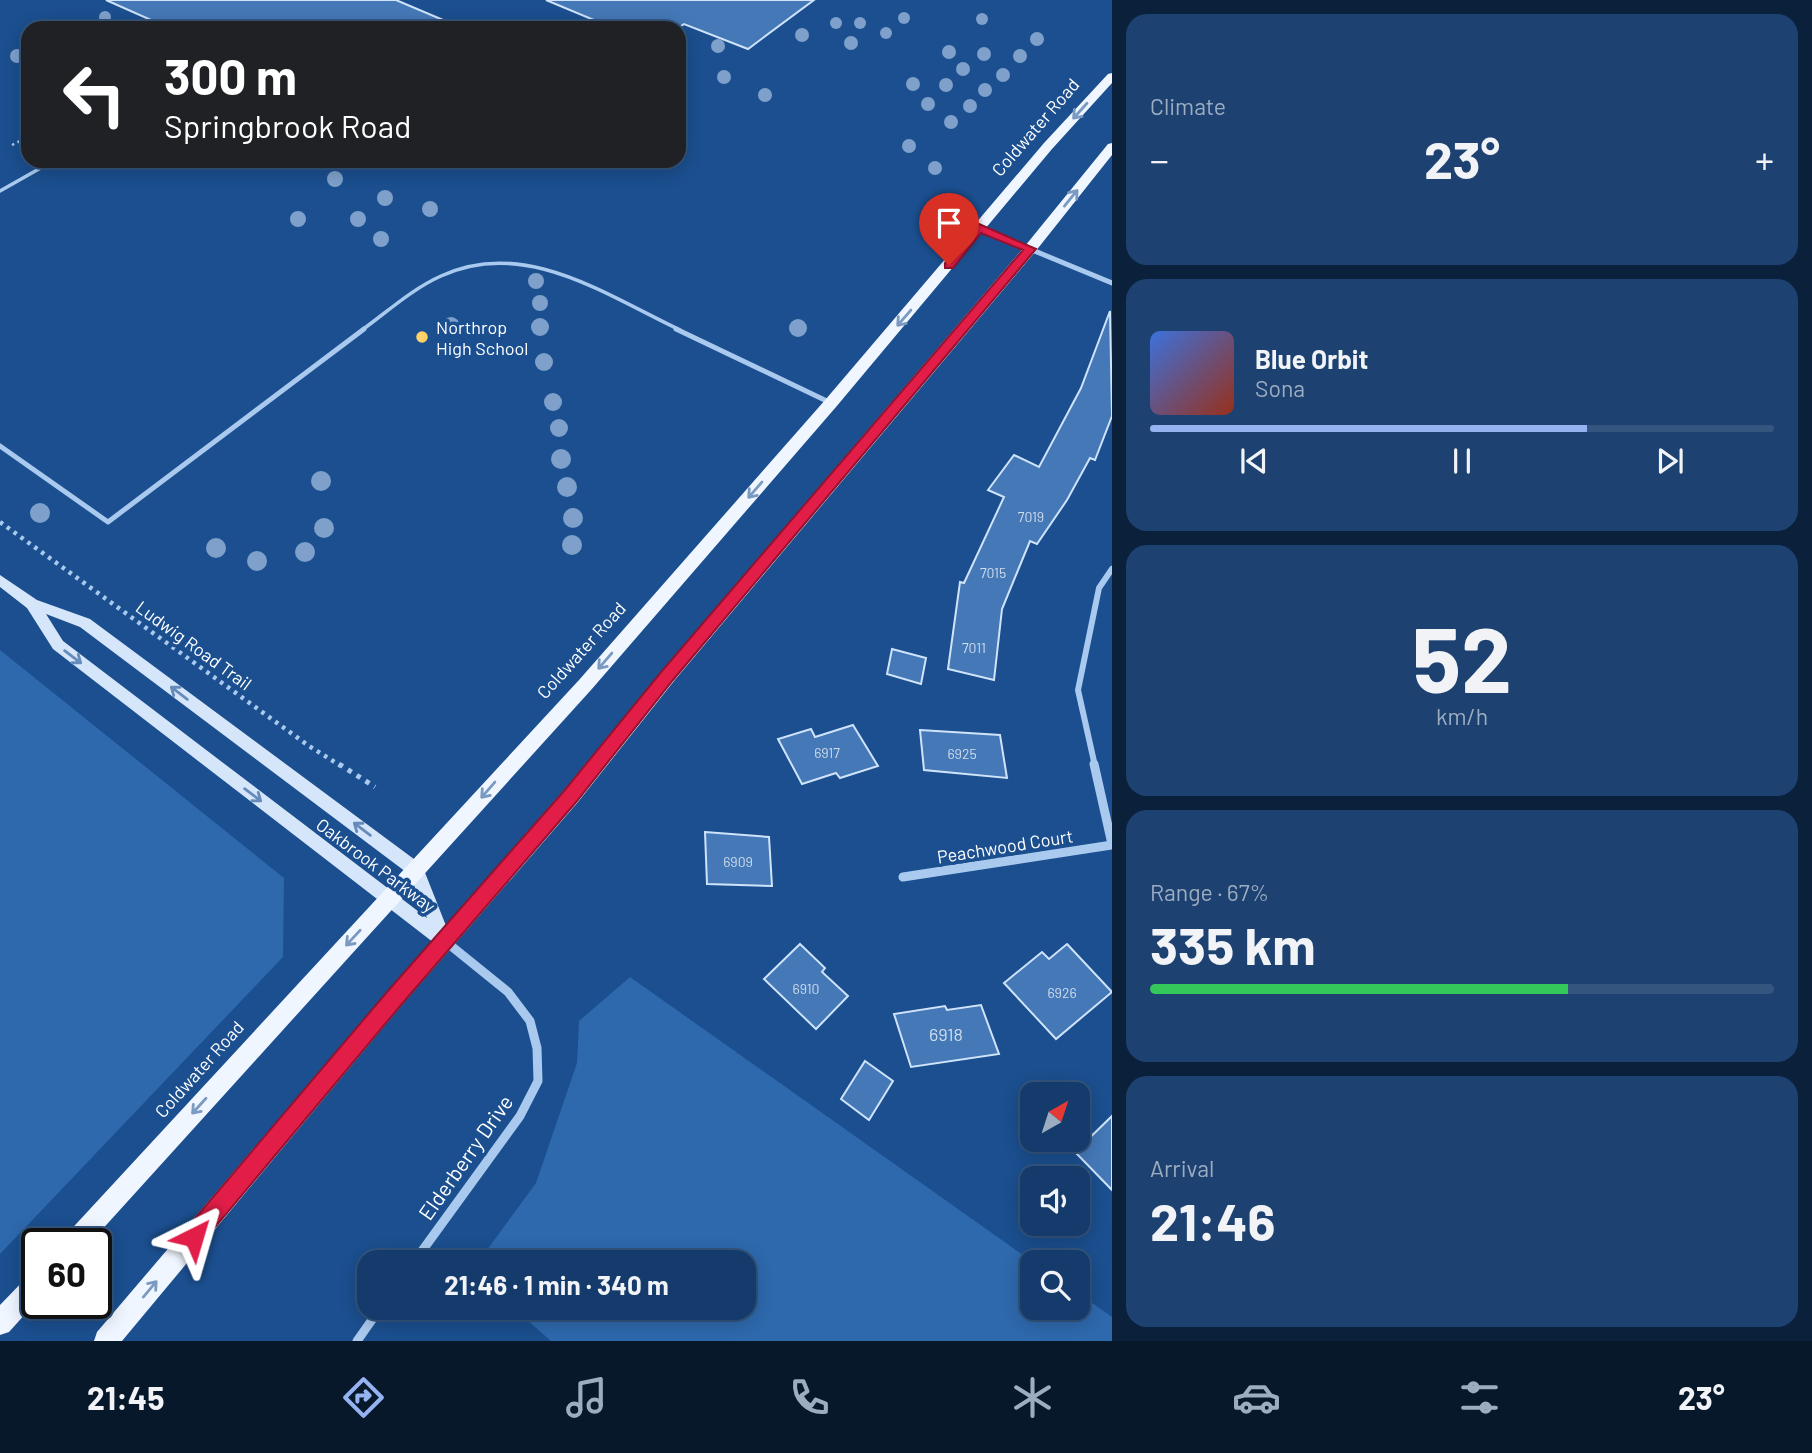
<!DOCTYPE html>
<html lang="en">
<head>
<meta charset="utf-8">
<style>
	:root { --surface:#143b6b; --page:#1d4271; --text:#f1f3f6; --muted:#9dadc1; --line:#33557e; --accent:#95b2f1 }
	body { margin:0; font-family:Barlow,sans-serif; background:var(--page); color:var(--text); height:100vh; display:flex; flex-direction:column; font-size:26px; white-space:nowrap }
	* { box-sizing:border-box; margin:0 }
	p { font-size:23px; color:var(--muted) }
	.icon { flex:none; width:38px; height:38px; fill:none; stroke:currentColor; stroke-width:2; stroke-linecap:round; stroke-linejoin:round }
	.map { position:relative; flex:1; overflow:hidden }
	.drawer { display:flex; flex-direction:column; gap:14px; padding:14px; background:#0b203b; width:700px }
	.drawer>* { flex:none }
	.guide { position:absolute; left:21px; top:21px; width:665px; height:147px; border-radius:21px; box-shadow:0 4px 18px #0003,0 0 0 2px var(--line); background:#202124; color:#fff; overflow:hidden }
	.needle { width:46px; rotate:39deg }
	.fabs { position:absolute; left:1020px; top:1082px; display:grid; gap:14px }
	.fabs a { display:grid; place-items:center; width:70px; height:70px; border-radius:14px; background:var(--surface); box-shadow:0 4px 18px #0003,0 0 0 2px var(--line); font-size:35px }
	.speed { position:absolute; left:21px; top:1228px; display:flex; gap:14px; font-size:35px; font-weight:700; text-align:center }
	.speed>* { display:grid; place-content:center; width:91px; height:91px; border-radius:50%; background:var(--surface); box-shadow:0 4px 18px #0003,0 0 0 2px var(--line); line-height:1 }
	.speed .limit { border:4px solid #111; border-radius:10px; background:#fff; color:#111 }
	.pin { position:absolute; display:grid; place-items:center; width:60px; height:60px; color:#fff; margin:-72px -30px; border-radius:50% 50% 50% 0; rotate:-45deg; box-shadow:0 0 7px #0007 }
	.pin .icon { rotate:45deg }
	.me { position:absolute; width:77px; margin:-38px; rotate:40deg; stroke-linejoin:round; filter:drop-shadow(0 0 5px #0008) }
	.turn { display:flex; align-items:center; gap:24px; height:147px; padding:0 28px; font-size:32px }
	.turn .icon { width:91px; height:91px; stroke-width:2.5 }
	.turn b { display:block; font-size:49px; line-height:60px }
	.big { font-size:52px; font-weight:700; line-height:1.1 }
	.drawer .tile { flex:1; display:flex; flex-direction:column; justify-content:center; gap:10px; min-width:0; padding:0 24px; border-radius:21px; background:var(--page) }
	.drawer .dial { align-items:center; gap:0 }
	.dial b { font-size:91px; line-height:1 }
	.song { display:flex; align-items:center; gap:21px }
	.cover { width:84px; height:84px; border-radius:10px; background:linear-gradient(135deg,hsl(220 70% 55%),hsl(10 70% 35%)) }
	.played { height:7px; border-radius:4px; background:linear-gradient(90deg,var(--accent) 70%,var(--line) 70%) }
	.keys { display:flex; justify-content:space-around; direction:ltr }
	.heat { display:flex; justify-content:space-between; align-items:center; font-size:38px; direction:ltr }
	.charge { height:10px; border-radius:5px; background:linear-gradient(90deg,#34c759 67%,var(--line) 0) }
	.trip { position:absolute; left:357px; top:1250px; width:399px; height:70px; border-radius:21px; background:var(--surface); box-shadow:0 4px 18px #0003,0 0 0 2px var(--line); font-weight:700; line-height:70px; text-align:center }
	.dock { display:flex; height:112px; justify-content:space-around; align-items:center; background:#08182b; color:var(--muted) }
	.dock .icon { width:49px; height:49px }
	.dock .current { color:var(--accent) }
	.dock b { font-size:32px; color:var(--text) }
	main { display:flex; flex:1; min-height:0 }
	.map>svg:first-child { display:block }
	.green { fill:#2e69ad }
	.building { fill:#4478b7; stroke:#cfe3fa; stroke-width:2 }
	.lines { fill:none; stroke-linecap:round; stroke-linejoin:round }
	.path-far2 { stroke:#a9c9ee; stroke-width:2.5; stroke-dasharray:2.5 3.5; stroke-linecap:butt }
	.path-far1 { stroke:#a9c9ee; stroke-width:4.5; stroke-dasharray:3.5 5; stroke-linecap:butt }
	.path { stroke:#a9c9ee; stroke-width:5; stroke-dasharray:4.5 6; stroke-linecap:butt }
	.service-far1 { stroke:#a9c9ee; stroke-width:3.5 }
	.service { stroke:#a9c9ee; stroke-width:5 }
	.minor-far2 { stroke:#a9c9ee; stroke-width:5 }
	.minor-far1 { stroke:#a9c9ee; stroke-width:6 }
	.minor { stroke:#a9c9ee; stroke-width:9 }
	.secondary { fill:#d6e6fa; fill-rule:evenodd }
	.primary { fill:#f0f6ff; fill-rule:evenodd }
	.tree { fill:#7ea0ca }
	.oneway { stroke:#7b9ac1 }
	.oneway2 { stroke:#668bba }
	.route { fill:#e11d48; stroke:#92132f; stroke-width:2 }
	.poi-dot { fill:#ffd166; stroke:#1b4f8f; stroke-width:2.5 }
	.labels { text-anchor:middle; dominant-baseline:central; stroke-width:7; stroke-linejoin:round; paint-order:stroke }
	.number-label { font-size:14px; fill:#d0dded }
	.street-label { font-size:18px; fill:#fff; stroke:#1b4f8f }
	.poi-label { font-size:18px; fill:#fff; stroke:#1b4f8f; text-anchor:start }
	.near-number-label { font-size:18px; fill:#d0dded }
	.near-street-label { font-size:21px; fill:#fff; stroke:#1b4f8f }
</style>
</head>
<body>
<main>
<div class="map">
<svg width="1112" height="1341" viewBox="0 0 1112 1341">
	<rect width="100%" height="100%" fill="#1b4f8f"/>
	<g class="green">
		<path d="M0,650L284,878L283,957L0,1254Z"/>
		<path d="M630,977L1033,1262L1032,1307H1078V1293L1112,1317V1341H551L512,1307H744V1262H478L536,1183L577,1063L579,1021Z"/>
	</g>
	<g class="building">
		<path d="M106,0H396L462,28H169Z"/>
		<path d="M546,0H814L748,49L684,24L678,28H613Z"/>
		<path d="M1110,311L1112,416L1095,460L1090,458L1067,500L1037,544L1030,541L1002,609L994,680L948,669L960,582L964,583L1004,497L988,490L1014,455L1039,467L1081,388Z"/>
		<path d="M892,649L926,658L921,684L887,674Z"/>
		<path d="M853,725L878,766L840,778L836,773L802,784L778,739L811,729L815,737Z"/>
		<path d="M920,730L1000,735L1007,778L924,770Z"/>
		<path d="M705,832L769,837L772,886L707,884Z"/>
		<path d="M800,944L825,968L822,972L848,996L816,1029L764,979Z"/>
		<path d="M1067,944L1112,992L1056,1039L1004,983L1042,952L1049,959Z"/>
		<path d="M981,1005L999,1054L911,1067L894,1014L945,1006L947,1010Z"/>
		<path d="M865,1061L893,1081L869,1120L841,1099Z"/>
		<path d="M1112,1116V1190L1075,1152Z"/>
	</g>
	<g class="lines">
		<path class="path-far2" d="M12,145L28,137"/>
		<path class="path-far1" d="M0,522L309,746L341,766"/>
		<path class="path" d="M339,764L375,787"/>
		<g class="service-far1">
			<path d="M0,191L53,161"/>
			<path d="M362,330C387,312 412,289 441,276C524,237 606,295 680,330"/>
		</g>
		<g class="service">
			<path d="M676,329L831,403"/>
			<path d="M0,446L108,522L364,329"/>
		</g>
		<path class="minor-far2" d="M979,228L1112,283"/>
		<path class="minor-far1" d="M1095,766L1078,690L1099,588L1112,569"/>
		<g class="minor">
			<path d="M1094,764L1112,844"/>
			<path d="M903,877L1112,845"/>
			<path d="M414,1262L520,1116L538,1081L537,1048L530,1021L508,992L445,941"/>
			<path d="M357,1341L381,1307"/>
		</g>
		<path class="secondary" d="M0,575L37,600L90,619L422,865L452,941L450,946L444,949L438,946L53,649L27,608L0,587ZM46,614L80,627L410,875L427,918L63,641Z"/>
		<g class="primary">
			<path d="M1112,73V83L1052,149L836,407L591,690L89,1244H61L65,1236L579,680L826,399L1044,143L1108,74Z"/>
			<path d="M1112,143V155L1035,252L674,681L578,802L401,1006L122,1341H94L97,1332L387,992L564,790L662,671L1025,246L1108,144Z"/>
			<path d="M37,1271V1301L9,1332L0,1335V1305L29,1275Z"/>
		</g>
	</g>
	<g class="tree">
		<circle cx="105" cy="17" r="6"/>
		<circle cx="904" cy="18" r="6"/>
		<circle cx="982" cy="19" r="6"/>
		<circle cx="836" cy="23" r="6"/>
		<circle cx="860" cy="23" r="6"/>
		<circle cx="886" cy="33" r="6"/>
		<circle cx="802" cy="35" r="7"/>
		<circle cx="1037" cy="39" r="7"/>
		<circle cx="851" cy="43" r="7"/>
		<circle cx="718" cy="46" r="7"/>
		<circle cx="949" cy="52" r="7"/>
		<circle cx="984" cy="54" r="7"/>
		<circle cx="17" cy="56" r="7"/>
		<circle cx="1020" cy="56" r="7"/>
		<circle cx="963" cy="69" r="7"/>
		<circle cx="1003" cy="75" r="7"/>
		<circle cx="724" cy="77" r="7"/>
		<circle cx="913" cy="84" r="7"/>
		<circle cx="946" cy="85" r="7"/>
		<circle cx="985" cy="90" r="7"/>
		<circle cx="765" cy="95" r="7"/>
		<circle cx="928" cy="104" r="7"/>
		<circle cx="970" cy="106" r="7"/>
		<circle cx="951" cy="122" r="7"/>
		<circle cx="909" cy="146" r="7"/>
		<circle cx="935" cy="168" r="7"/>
		<circle cx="335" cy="179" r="8"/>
		<circle cx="385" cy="198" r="8"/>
		<circle cx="430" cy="209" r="8"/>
		<circle cx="298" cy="219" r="8"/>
		<circle cx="358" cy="219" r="8"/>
		<circle cx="381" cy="239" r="8"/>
		<circle cx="536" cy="281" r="8"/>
		<circle cx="540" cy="303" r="8"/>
		<circle cx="451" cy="326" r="9"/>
		<circle cx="540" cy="327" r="9"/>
		<circle cx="798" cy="328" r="9"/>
		<circle cx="544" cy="362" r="9"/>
		<circle cx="553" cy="402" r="9"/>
		<circle cx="559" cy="428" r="9"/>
		<circle cx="561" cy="459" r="10"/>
		<circle cx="321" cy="481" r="10"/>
		<circle cx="567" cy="487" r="10"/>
		<circle cx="40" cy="513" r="10"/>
		<circle cx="573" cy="518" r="10"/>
		<circle cx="324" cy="528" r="10"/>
		<circle cx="572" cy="545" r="10"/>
		<circle cx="216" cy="548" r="10"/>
		<circle cx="305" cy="552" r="10"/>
		<circle cx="257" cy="561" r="10"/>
	</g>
	<defs><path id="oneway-shaft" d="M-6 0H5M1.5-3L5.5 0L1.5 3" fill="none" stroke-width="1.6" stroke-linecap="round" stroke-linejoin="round" transform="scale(1.75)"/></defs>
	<g class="oneway">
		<use href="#oneway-shaft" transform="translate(1080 111) rotate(132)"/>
		<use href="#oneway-shaft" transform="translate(1071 198) rotate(-51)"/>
		<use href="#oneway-shaft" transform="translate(904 318) rotate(131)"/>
		<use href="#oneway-shaft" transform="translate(755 490) rotate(131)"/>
		<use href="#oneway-shaft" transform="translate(605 661) rotate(131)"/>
		<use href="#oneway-shaft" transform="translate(488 790) rotate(131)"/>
		<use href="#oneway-shaft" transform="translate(353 938) rotate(133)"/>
		<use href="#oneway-shaft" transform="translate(199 1106) rotate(132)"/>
		<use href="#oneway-shaft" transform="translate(150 1289) rotate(-50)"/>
	</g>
	<g class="oneway2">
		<use href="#oneway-shaft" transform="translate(73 657) rotate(37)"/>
		<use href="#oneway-shaft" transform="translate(179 693) rotate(-143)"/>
		<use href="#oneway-shaft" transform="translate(253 795) rotate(37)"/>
		<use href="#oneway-shaft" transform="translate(362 829) rotate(-143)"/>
	</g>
	<path class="route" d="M979,224L1036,249L673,680L577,801L401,1005L201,1244L194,1247L186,1244L183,1237L186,1229L387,992L564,791L662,671L1023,250L981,233L953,268H945V263L975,226Z"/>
	<circle class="poi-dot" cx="422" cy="337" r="7"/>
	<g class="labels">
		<g class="number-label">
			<text x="1031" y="516">7019</text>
			<text x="993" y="572">7015</text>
			<text x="974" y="647">7011</text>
			<text x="827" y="752">6917</text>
			<text x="962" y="753">6925</text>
			<text x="738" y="861">6909</text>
			<text x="806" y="988">6910</text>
			<text x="1062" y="992">6926</text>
		</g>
		<g class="street-label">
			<text transform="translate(1035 127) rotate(-49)">Coldwater Road</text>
			<text transform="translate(194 645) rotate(36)">Ludwig Road Trail</text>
			<text transform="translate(581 650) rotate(-48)">Coldwater Road</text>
			<text transform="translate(1005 846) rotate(-9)">Peachwood Court</text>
			<text transform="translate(376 865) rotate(37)">Oakbrook Parkway</text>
			<text transform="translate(199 1069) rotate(-48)">Coldwater Road</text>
		</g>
		<g class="poi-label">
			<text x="436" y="327">Northrop<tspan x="436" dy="21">High School</tspan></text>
		</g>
		<g class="near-number-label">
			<text x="946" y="1034">6918</text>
		</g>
		<g class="near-street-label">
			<text transform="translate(465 1157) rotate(-55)">Elderberry Drive</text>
		</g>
	</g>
</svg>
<div class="fabs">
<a><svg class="needle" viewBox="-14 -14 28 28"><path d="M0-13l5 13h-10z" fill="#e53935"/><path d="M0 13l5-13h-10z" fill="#9dadc1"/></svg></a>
<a><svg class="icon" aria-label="sound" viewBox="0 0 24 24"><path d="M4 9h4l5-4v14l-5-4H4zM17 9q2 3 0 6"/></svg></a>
<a><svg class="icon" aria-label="search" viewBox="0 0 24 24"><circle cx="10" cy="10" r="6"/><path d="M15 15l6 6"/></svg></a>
</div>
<div class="speed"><div class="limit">60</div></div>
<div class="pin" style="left:949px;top:265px;background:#d93025"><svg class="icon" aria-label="arrive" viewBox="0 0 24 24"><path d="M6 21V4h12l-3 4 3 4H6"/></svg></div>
<svg class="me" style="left:194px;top:1237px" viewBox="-20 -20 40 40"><path d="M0-17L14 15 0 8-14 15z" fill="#e11d48" stroke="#fff" stroke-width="4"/></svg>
<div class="trip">21:46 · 1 min · 340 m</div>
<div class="guide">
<div class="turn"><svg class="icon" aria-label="left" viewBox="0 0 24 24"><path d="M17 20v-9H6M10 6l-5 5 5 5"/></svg><div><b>300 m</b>Springbrook Road</div></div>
</div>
</div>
<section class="drawer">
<div class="tile"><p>Climate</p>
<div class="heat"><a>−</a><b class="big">23°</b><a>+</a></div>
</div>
<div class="tile">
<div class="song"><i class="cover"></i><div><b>Blue Orbit</b><p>Sona</p></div></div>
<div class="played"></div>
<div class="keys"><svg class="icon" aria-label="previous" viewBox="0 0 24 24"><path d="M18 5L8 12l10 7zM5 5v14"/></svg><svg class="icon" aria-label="pause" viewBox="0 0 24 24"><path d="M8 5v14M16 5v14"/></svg><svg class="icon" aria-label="next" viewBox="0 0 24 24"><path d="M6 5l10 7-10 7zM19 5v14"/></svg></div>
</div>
<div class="tile dial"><b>52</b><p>km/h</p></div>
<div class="tile"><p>Range · 67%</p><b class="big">335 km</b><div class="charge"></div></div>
<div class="tile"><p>Arrival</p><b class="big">21:46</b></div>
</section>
</main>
<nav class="dock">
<b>21:45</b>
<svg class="icon current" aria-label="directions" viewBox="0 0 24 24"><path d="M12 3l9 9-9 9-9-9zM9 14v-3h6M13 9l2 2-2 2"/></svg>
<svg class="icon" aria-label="music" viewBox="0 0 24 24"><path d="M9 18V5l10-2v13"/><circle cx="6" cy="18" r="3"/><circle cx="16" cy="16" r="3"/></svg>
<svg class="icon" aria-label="phone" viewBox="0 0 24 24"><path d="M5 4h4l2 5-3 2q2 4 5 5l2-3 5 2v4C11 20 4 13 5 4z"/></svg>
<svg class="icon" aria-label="climate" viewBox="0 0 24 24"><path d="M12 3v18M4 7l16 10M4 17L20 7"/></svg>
<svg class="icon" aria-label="car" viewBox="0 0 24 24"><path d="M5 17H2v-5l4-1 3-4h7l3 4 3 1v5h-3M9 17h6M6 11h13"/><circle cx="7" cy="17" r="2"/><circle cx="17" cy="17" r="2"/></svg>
<svg class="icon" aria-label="filters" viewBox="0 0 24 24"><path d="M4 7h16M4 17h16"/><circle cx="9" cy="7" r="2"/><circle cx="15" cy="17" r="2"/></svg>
<b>23°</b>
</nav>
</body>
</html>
